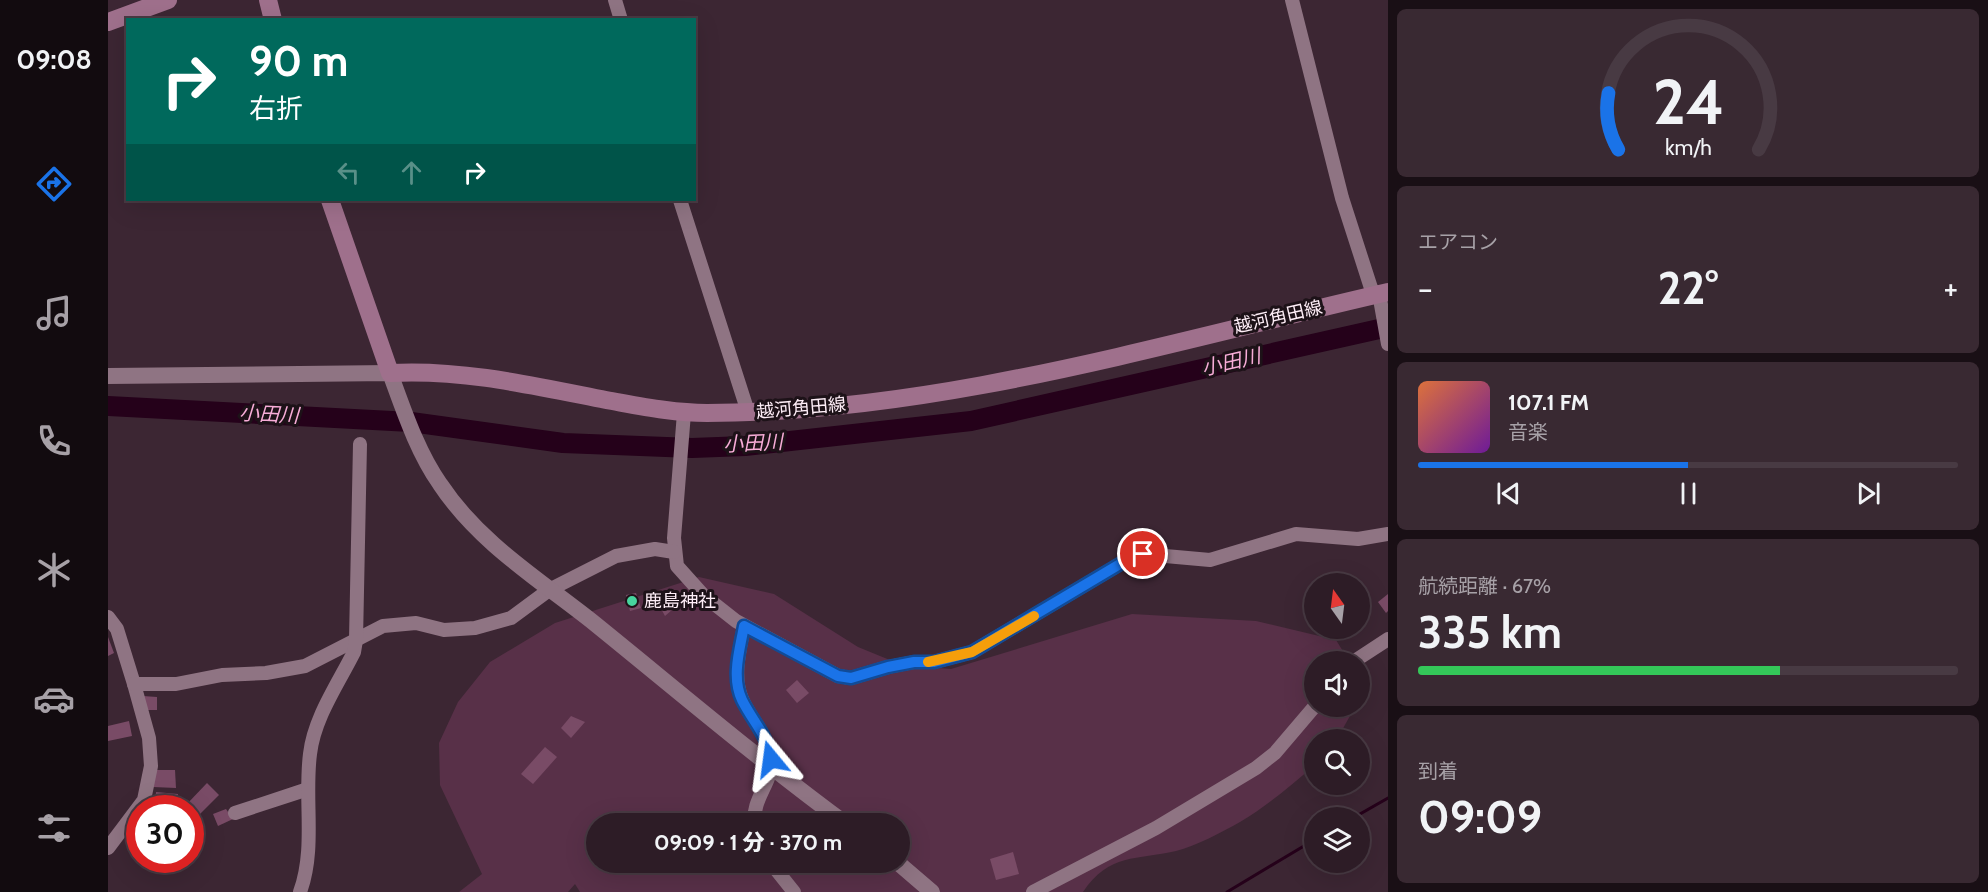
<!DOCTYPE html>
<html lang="ja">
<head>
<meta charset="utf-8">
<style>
	:root { --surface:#2d1c26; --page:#392932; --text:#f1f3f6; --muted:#a7a1a7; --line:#483a43; --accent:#1a73e8 }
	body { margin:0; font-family:Cabin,"Noto Sans JP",sans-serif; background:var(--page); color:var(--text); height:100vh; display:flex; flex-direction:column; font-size:22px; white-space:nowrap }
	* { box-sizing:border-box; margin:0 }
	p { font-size:20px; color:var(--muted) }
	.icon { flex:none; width:33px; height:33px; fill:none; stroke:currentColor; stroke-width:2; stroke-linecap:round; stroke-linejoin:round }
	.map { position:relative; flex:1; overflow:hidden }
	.details { display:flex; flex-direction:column; gap:9px; padding:9px; background:#190f15; width:600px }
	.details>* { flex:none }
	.guide { position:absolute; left:18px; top:18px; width:570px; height:183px; border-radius:0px; box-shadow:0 6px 24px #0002,0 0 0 2px var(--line); background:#00695c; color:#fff; overflow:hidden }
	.needle { width:39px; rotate:346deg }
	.tools { position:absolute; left:1196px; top:573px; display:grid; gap:12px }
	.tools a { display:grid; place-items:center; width:66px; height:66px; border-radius:50%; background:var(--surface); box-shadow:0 6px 24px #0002,0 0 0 2px var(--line); font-size:30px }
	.speed { position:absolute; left:18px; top:795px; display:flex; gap:12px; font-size:30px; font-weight:700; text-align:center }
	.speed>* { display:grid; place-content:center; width:78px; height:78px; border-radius:50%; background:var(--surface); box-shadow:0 6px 24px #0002,0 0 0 2px var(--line); line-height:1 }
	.speed .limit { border:9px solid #d22; background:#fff; color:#111 }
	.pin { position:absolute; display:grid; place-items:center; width:51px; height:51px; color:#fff; margin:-26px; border:3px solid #fff; border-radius:50%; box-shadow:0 2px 6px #0007 }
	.me { position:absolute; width:66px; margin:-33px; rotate:344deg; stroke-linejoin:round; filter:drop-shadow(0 0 4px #0008) }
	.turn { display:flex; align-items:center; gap:21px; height:126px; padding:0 24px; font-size:27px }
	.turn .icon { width:78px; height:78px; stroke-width:2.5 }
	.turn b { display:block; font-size:42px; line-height:51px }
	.lanes { display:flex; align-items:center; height:57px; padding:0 24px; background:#0003; justify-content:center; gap:30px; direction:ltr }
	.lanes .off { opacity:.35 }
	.big { font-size:45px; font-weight:800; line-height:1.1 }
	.details .widget { flex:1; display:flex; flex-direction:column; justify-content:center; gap:9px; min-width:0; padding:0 21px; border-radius:9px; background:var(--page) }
	.details .dial { align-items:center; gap:0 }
	.dial svg { height:156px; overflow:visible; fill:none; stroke:var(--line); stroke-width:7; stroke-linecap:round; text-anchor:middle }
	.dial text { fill:var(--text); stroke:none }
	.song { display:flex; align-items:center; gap:18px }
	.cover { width:72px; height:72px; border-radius:9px; background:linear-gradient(135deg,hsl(20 70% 55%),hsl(280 70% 35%)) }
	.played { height:6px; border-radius:3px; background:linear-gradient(90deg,var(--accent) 50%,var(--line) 50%) }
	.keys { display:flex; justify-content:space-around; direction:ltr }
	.heat { display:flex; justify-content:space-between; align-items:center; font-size:33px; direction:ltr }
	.charge { height:9px; border-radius:4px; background:linear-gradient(90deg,#34c759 67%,var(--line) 0) }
	.trip { position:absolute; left:478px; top:813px; width:324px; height:60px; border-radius:30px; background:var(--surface); box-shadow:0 6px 24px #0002,0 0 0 2px var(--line); font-weight:800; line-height:60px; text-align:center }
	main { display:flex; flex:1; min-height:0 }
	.menu { display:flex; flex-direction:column; width:108px; justify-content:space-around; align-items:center; background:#120b0f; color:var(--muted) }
	.menu .icon { width:42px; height:42px }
	.menu .selected { color:var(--accent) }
	.menu b { font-size:27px; color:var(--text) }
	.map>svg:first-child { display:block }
	.green { fill:#583048; fill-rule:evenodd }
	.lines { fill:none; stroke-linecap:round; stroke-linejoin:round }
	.stream { stroke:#25011a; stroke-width:3 }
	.river { stroke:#25011a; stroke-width:20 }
	.building { fill:#794b66 }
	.minor { stroke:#8f7483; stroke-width:14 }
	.tertiary { stroke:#8f7483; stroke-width:16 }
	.secondary { stroke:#9f708c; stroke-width:18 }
	.route-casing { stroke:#114b97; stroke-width:15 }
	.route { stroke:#1a73e8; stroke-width:10 }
	.slow { stroke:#f59e0b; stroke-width:10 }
	.poi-dot { fill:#47d49e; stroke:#1d1218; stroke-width:2 }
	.labels { text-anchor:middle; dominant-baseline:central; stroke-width:6; stroke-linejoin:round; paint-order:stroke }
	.street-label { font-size:18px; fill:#feeef7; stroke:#1d1218 }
	.poi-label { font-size:18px; fill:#feeef7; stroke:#1d1218; text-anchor:start }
	.water-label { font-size:20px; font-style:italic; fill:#f7acd7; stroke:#1d1218 }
</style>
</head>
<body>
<main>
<nav class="menu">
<b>09:08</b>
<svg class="icon selected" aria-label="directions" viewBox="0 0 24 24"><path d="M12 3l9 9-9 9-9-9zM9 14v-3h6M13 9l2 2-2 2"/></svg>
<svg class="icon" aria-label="music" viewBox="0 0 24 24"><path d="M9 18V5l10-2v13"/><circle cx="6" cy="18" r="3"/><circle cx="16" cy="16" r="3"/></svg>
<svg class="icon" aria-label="phone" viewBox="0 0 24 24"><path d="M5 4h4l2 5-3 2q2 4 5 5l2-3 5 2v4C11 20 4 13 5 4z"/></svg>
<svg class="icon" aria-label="climate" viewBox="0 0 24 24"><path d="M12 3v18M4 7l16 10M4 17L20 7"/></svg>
<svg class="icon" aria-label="car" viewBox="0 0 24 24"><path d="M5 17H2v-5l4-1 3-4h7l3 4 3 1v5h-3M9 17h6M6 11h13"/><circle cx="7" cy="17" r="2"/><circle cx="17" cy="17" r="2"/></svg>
<svg class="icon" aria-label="filters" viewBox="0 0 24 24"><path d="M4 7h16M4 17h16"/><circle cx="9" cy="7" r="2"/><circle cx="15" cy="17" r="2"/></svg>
</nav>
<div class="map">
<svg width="1280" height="892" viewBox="0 0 1280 892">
	<rect width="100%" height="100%" fill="#3c2633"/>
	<path class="green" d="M591,577L666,594L750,647L794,665L843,669L1024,614L1148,621L1228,640L1241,661L1206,662V706L1247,707L1229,739L1206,740V766C1182,786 1158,807 1132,822C1114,832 1088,846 1068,851C1029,860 1001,853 975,892H472L467,884L460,892H351L374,874L332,785L331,743L350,702L382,662L447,623ZM489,824H792V862H489Z"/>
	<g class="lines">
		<g class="stream">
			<path d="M1245,818L1280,798"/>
			<path d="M1119,892L1206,840"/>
		</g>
		<path class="river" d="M0,406L303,422L455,443L584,448L637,446L863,421L1280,327"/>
	</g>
	<g class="building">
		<path d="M528,593L533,608L522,611L518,595Z"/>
		<path d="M563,593L572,603L557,616L551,605Z"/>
		<path d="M1280,594V611L1278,613L1270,602Z"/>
		<path d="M0,637L6,653L0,656Z"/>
		<path d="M689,680L701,693L689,703L678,690Z"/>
		<path d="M35,696L49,697V710H35Z"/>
		<path d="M463,716L477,722L463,738L453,728Z"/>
		<path d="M21,721L24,736L0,741V726Z"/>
		<path d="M437,747L449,757L425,784L413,774Z"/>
		<path d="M47,770H67L68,788L45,787Z"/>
		<path d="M99,783L111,795L90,816L78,805Z"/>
		<path d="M48,792L70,794L69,808L47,806Z"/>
		<path d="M118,809L125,819L110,826L105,814Z"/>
		<path d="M32,828V846L27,849L20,835Z"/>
		<path d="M905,852L911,874L888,880L882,859Z"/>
	</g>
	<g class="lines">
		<g class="minor">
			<path d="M507,0L513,20"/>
			<path d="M1184,0L1234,198L1263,288L1272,299L1280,344"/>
			<path d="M572,200L640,412"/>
			<path d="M576,413L566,538L569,566L595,595L628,621L730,676L743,678L780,667L806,662H826L864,652L1017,561L1035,554L1102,560L1188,534L1250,539L1280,534"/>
			<path d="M0,617L9,629L26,684L41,738L43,766L36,800L0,848"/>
			<path d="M636,626C632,649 624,676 634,699C644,722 661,735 663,762C664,783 643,800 647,824"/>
			<path d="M1245,662L1280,639"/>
			<path d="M26,684H68L114,675L158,673L197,666L275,626L308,623L336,630L367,628L403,618L441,590L508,556L547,549L566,552"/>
			<path d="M127,813L200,789"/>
			<path d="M662,862L686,892"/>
			<path d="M192,892C208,848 196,800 202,754C206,718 230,684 246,652L248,640L252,444"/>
			<path d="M925,892L1048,828L1148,768L1167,753L1207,706"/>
		</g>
		<g class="tertiary">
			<path d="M0,376L282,373C296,411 309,451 332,484C371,543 432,580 486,623C570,691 651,760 738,824"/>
			<path d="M789,862L824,892"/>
		</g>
		<g class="secondary">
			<path d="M160,0L165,20"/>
			<path d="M0,22L60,0"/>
			<path d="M222,200L282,373C355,369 427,386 498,400C532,406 565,413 599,413C830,413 1057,343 1280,292"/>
		</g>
	</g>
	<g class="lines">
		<g class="route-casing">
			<path id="route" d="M663,759C659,734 645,722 634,700C623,677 632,649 636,626L730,676L743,678L780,667L806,662H826L864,652L1017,561L1035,554"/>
		</g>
		<use href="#route" class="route"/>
		<path class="slow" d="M820,662L864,652L926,616"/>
	</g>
	<circle class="poi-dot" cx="524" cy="601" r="6"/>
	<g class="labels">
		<g class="street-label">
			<text transform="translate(1170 317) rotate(-13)">越河角田線</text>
			<text transform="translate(693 408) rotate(-5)">越河角田線</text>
		</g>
		<g class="poi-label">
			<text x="536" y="601">鹿島神社</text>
		</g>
		<g class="water-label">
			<text transform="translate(1123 362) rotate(-13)">小田川</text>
			<text transform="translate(161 414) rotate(3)">小田川</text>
			<text transform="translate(645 443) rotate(-3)">小田川</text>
		</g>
	</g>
</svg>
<div class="tools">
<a><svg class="needle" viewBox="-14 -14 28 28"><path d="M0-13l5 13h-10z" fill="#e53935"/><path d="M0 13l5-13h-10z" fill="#a7a1a7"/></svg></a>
<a><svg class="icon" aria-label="sound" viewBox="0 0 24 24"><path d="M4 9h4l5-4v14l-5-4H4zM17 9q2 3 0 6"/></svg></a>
<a><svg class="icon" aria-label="search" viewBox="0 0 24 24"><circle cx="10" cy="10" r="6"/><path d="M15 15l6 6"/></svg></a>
<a><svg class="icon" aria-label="layers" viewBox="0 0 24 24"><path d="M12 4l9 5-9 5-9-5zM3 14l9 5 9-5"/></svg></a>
</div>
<div class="speed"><div class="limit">30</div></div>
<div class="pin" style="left:1035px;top:554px;background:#d93025"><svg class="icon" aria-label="arrive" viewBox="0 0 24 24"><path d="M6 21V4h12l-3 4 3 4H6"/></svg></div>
<svg class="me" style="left:663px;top:759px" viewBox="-20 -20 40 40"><path d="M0-17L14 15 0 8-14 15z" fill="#1a73e8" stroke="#fff" stroke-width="4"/></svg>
<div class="trip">09:09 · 1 分 · 370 m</div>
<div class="guide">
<div class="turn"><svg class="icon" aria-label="right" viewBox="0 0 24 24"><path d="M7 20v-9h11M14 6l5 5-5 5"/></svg><div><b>90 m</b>右折</div></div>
<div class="lanes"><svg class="icon off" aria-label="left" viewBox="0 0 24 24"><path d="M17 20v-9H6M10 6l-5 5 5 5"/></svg><svg class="icon off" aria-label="ahead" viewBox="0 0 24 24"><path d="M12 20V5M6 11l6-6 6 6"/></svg><svg class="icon" aria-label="right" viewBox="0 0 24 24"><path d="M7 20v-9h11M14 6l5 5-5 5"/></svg></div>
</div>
</div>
<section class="details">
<div class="widget dial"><svg viewBox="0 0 100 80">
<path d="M14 69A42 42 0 1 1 86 69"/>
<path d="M14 69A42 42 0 0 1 9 40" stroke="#1a73e8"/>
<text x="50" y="56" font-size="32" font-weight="700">24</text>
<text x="50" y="72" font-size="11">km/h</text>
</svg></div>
<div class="widget"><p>エアコン</p>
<div class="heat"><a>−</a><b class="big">22°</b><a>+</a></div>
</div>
<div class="widget">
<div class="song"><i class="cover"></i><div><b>107.1 FM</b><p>音楽</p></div></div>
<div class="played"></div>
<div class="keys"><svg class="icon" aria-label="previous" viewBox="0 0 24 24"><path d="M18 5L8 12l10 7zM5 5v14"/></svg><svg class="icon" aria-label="pause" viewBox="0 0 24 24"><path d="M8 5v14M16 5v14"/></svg><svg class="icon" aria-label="next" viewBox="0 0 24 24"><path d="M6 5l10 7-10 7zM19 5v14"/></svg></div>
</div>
<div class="widget"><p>航続距離 · 67%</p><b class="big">335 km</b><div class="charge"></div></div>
<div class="widget"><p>到着</p><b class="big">09:09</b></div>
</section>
</main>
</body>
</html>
